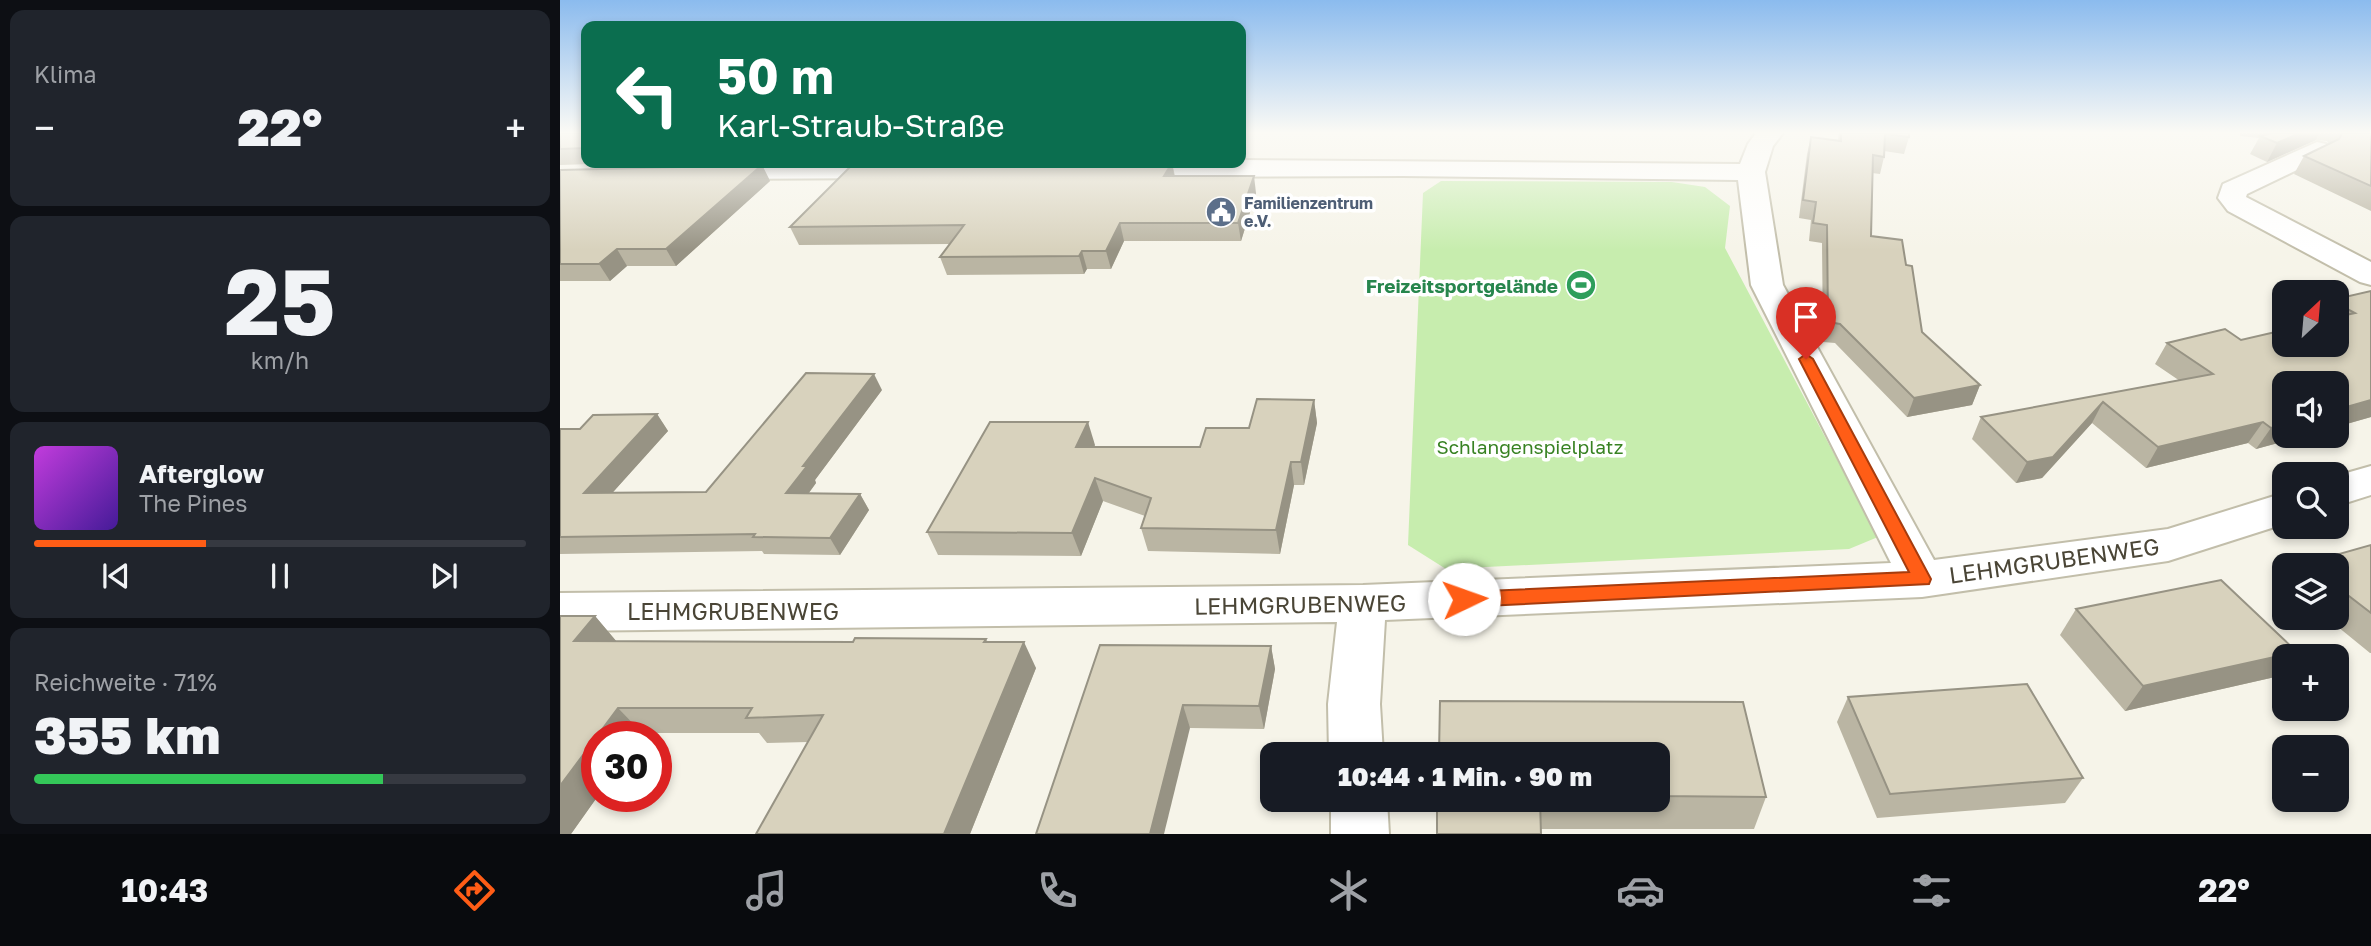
<!DOCTYPE html>
<html lang="de">
<head>
<meta charset="utf-8">
<style>
	:root { --surface:#171b24; --page:#20242c; --text:#f1f3f6; --muted:#9ea1a6; --line:#363941; --accent:#ff5d16 }
	body { margin:0; font-family:"Golos Text",sans-serif; background:var(--page); color:var(--text); height:100vh; display:flex; flex-direction:column; font-size:26px; white-space:nowrap }
	* { box-sizing:border-box; margin:0 }
	p { font-size:23px; color:var(--muted) }
	.icon { flex:none; width:38px; height:38px; fill:none; stroke:currentColor; stroke-width:2; stroke-linecap:round; stroke-linejoin:round }
	.map { position:relative; flex:1; overflow:hidden }
	.side { display:flex; flex-direction:column; gap:10px; padding:10px; background:#0d0f14; width:560px }
	.side>* { flex:none }
	.banner { position:absolute; left:21px; top:21px; width:665px; height:147px; border-radius:14px; box-shadow:0 4px 10px #0003; background:#0b6e4f; color:#fff; overflow:hidden }
	.needle { width:46px; rotate:26deg }
	.controls { position:absolute; left:1712px; top:280px; display:grid; gap:14px }
	.controls a { display:grid; place-items:center; width:77px; height:77px; border-radius:14px; background:var(--surface); box-shadow:0 4px 10px #0003; font-size:35px }
	.speed { position:absolute; left:21px; top:721px; display:flex; gap:14px; font-size:35px; font-weight:700; text-align:center }
	.speed>* { display:grid; place-content:center; width:91px; height:91px; border-radius:50%; background:var(--surface); box-shadow:0 4px 10px #0003; line-height:1 }
	.speed .limit { border:10px solid #d22; background:#fff; color:#111 }
	.pin { position:absolute; display:grid; place-items:center; width:60px; height:60px; color:#fff; margin:-72px -30px; border-radius:50% 50% 50% 0; rotate:-45deg; box-shadow:0 0 7px #0007 }
	.pin .icon { rotate:45deg }
	.me { position:absolute; width:77px; margin:-38px; rotate:87deg; stroke-linejoin:round; filter:drop-shadow(0 0 5px #0008) }
	.turn { display:flex; align-items:center; gap:24px; height:147px; padding:0 21px; font-size:32px }
	.turn .icon { width:91px; height:91px; stroke-width:2.5 }
	.turn b { display:block; font-size:49px; line-height:60px }
	.big { font-size:52px; font-weight:800; line-height:1.1 }
	.side .widget { flex:1; display:flex; flex-direction:column; justify-content:center; gap:10px; min-width:0; padding:0 24px; border-radius:14px; background:var(--page) }
	.side .dial { align-items:center; gap:0 }
	.dial b { font-size:91px; line-height:1 }
	.song { display:flex; align-items:center; gap:21px }
	.cover { width:84px; height:84px; border-radius:10px; background:linear-gradient(135deg,hsl(290 70% 55%),hsl(260 70% 35%)) }
	.played { height:7px; border-radius:4px; background:linear-gradient(90deg,var(--accent) 35%,var(--line) 35%) }
	.keys { display:flex; justify-content:space-around; direction:ltr }
	.heat { display:flex; justify-content:space-between; align-items:center; font-size:38px; direction:ltr }
	.charge { height:10px; border-radius:5px; background:linear-gradient(90deg,#34c759 71%,var(--line) 0) }
	.trip { position:absolute; left:700px; top:742px; width:410px; height:70px; border-radius:14px; background:var(--surface); box-shadow:0 4px 10px #0003; font-weight:800; line-height:70px; text-align:center }
	.tab-bar { display:flex; height:112px; justify-content:space-around; align-items:center; background:#090b0e; color:var(--muted) }
	.tab-bar .icon { width:49px; height:49px }
	.tab-bar .current { color:var(--accent) }
	.tab-bar b { font-size:32px; color:var(--text) }
	main { display:flex; flex:1; min-height:0 }
	.map>svg:first-child { display:block }
	.green { fill:#c7edae }
	.lines { fill:none; stroke-linecap:round; stroke-linejoin:round }
	.minor-casing { stroke:#c2beaa; stroke-width:4 }
	.minor { fill:#fff; fill-rule:evenodd }
	.wall { fill:#bab5a3 }
	.shaded-wall { fill:#979384 }
	.building { fill:#d8d2bd; stroke:#979384; stroke-width:2 }
	.route { fill:#ff5d16; stroke:#a63c0e; stroke-width:2 }
	.labels { text-anchor:middle; dominant-baseline:central; stroke-width:7; stroke-linejoin:round; paint-order:stroke }
	.far-service-label { font-size:16px; font-weight:bold; fill:#4e5e75; stroke:#fff; text-anchor:start }
	.leisure-label { font-size:19px; font-weight:bold; fill:#27864d; stroke:#fff; text-anchor:end }
	.park-label { font-size:19px; fill:#388223; stroke:#fff }
	.near-street-label { font-size:23px; fill:#4a4536; stroke:#fff }
</style>
</head>
<body>
<main>
<section class="side">
<div class="widget"><p>Klima</p>
<div class="heat"><a>−</a><b class="big">22°</b><a>+</a></div>
</div>
<div class="widget dial"><b>25</b><p>km/h</p></div>
<div class="widget">
<div class="song"><i class="cover"></i><div><b>Afterglow</b><p>The Pines</p></div></div>
<div class="played"></div>
<div class="keys"><svg class="icon" aria-label="previous" viewBox="0 0 24 24"><path d="M18 5L8 12l10 7zM5 5v14"/></svg><svg class="icon" aria-label="pause" viewBox="0 0 24 24"><path d="M8 5v14M16 5v14"/></svg><svg class="icon" aria-label="next" viewBox="0 0 24 24"><path d="M6 5l10 7-10 7zM19 5v14"/></svg></div>
</div>
<div class="widget"><p>Reichweite · 71%</p><b class="big">355 km</b><div class="charge"></div></div>
</section>
<div class="map">
<svg width="1811" height="834" viewBox="0 0 1811 834">
	<rect width="100%" height="100%" fill="#f6f4e9"/>
	<path class="green" d="M881,181L1112,182L1145,187L1170,206L1165,248L1318,537L1289,549L886,569L848,545L863,193Z"/>
	<g class="lines">
		<g class="minor-casing">
			<g id="minor">
				<path d="M1196,133H1223L1213,146L1205,172L1223,285L1374,560L1608,529L1724,493V524L1608,561L1362,597L825,620L820,704L823,754H769L768,704L777,622L0,631V593L803,585L1331,563L1191,285L1178,180L843,176L563,177L553,175L549,169L555,163H681V160L1180,164L1188,144Z"/>
				<path d="M1757,142L1766,144L1770,150L1766,156L1687,194L1686,197L1811,262V285L1800,282L1668,211L1658,198L1663,184Z"/>
				<path d="M153,163H342L348,164L352,170L348,176L338,178L153,179L143,177L139,171L143,165Z"/>
				<path d="M1811,466V495L1776,506V476Z"/>
				<path d="M771,800H827L829,834H771Z"/>
			</g>
		</g>
		<use href="#minor" class="minor"/>
	</g>
	<g class="wall">
		<path d="M0,133H26V163H60L0,165Z"/>
		<path d="M1279,133H1349V137L1344,154L1324,151V157L1320,174L1312,173L1311,236L1346,265L1362,332L1420,385L1412,405L1347,417L1275,343L1263,342L1262,243L1249,241L1251,220L1239,218L1247,154L1251,137L1278,140Z"/>
		<path d="M1680,133H1811V211L1734,174L1744,156L1769,144L1767,141L1756,140L1707,162L1690,154L1699,138L1680,136Z"/>
		<path d="M612,163L615,176L696,193L681,241H564L551,269H527L524,274L387,275L380,257L390,244L239,245L230,227Z"/>
		<path d="M202,165L210,181L116,266H67L50,281H0V170Z"/>
		<path d="M1811,291V417L1776,427V383L1724,436H1744L1696,449L1688,443L1586,468L1532,423L1482,478L1456,483L1412,439L1421,417L1620,381L1595,364L1607,343L1681,340L1776,345V299Z"/>
		<path d="M322,390L255,480L256,483L249,493L300,494L309,510L280,555L204,554L202,551L0,554V429H20L97,414L108,431L52,493L146,492Z"/>
		<path d="M754,400L757,423L744,485H734L720,554L588,551L581,528L585,516L543,501L521,556L378,555L367,532L535,445L534,447H640L689,428Z"/>
		<path d="M1811,545V653H1810L1767,618H1776V565H1745L1747,563Z"/>
		<path d="M1516,609L1733,656L1715,677L1565,711L1500,635Z"/>
		<path d="M35,616L56,641L293,642L426,639L428,642L476,668L410,834H196L248,742L207,743L199,733H82L11,834Z"/>
		<path d="M540,645L711,646L715,669L704,729L630,728Z"/>
		<path d="M1288,697L1523,778L1505,803L1317,818L1277,722Z"/>
		<path d="M1097,754L1206,797L1194,829H981L877,800H1097Z"/>
	</g>
	<g class="shaded-wall">
		<path d="M1740,133H1759L1756,140L1707,162L1717,143Z"/>
		<path d="M612,163L615,180L604,176Z"/>
		<path d="M202,165L210,181L116,266L106,249Z"/>
		<path d="M694,176L696,193L681,241L678,223Z"/>
		<path d="M560,223L564,241L551,269L546,251Z"/>
		<path d="M57,249L67,266L50,281L39,264Z"/>
		<path d="M522,251L527,269L524,274L519,256Z"/>
		<path d="M314,374L322,390L255,480L256,483L236,510L226,493L243,466Z"/>
		<path d="M1420,385L1412,405L1347,417L1354,398Z"/>
		<path d="M754,400L757,423L744,485L741,462Z"/>
		<path d="M1811,400V417L1776,427V410Z"/>
		<path d="M1543,402L1532,423L1482,478L1456,483L1467,462Z"/>
		<path d="M97,414L108,431L37,510L24,493Z"/>
		<path d="M528,422L535,445L524,470L516,447Z"/>
		<path d="M1703,422L1688,443L1586,468L1598,447Z"/>
		<path d="M1724,424V436H1744L1696,449L1711,428Z"/>
		<path d="M731,462L734,485L720,554L716,530Z"/>
		<path d="M535,478L543,501L521,556L512,533Z"/>
		<path d="M300,494L309,510L280,555L270,538Z"/>
		<path d="M35,616L57,642L14,641Z"/>
		<path d="M464,642L476,668L410,834H384Z"/>
		<path d="M711,646L715,669L704,729L699,706Z"/>
		<path d="M1737,652L1733,656H1724V667L1715,677L1565,711L1583,686Z"/>
		<path d="M623,705L630,728L604,834H590Z"/>
		<path d="M58,708L82,733L80,737H37Z"/>
		<path d="M37,737V796H38L11,834H0V786Z"/>
	</g>
	<g class="building">
		<path d="M0,133H26V148L0,149Z"/>
		<path d="M1281,133H1349V137L1325,134L1324,157L1313,155L1311,236L1342,240L1346,265L1352,266L1362,332L1420,385L1354,398L1280,324L1268,322L1267,225L1253,223L1256,202L1243,200L1251,137L1281,141Z"/>
		<path d="M1712,133H1740L1717,143L1700,136Z"/>
		<path d="M1782,133H1811V186L1744,156L1779,139Z"/>
		<path d="M612,163L604,176H694L678,223H560L546,251H522L519,256L380,257L404,225L230,227L293,164Z"/>
		<path d="M202,165L106,249H57L39,264H0V170Z"/>
		<path d="M1811,291V400L1776,410V383H1724V424L1711,428L1703,422L1598,447L1543,402L1493,457L1467,462L1421,417L1653,374L1607,343L1665,329L1681,340L1724,330V345H1776V317L1795,313L1776,303V299Z"/>
		<path d="M246,373L314,374L243,466H247L226,493L300,494L270,538L193,537L195,534L0,537V429H20L33,415L97,414L24,493L146,492Z"/>
		<path d="M697,399L754,400L741,462H731L716,530L581,528L591,498L535,478L512,533L367,532L430,422H528L516,447H640L646,428H689Z"/>
		<path d="M1811,545V613L1776,586V565H1750L1747,563Z"/>
		<path d="M1661,580L1737,652L1583,686L1516,609Z"/>
		<path d="M0,616H35L14,641L293,642L295,638L426,639L424,642H464L384,834H196L263,715L186,718L192,708H58L0,786Z"/>
		<path d="M540,645L711,646L699,706L623,705L590,834H476Z"/>
		<path d="M1467,684L1523,778L1330,794L1288,697Z"/>
		<path d="M880,701L1183,702L1206,797L1097,796V754H879Z"/>
		<path d="M877,800H980L981,834H877Z"/>
	</g>
	<linearGradient id="sky" x2="0" y2="1"><stop stop-color="#8bbbee"/><stop offset="0.53" stop-color="#fbfaf5"/><stop offset="1" stop-color="#fbfaf5" stop-opacity="0"/></linearGradient>
	<rect width="1811" height="250" fill="url(#sky)"/>
	<path class="route" d="M1246,354L1253,359L1371,579L1369,584L904,607L897,605L894,599L897,594L904,592L1349,572L1239,359Z"/>
	<defs>
		<g id="civic-disc" transform="scale(1.575)"><circle r="9.5" fill="#5c6f8a" stroke="#fff"/><path d="M-.6-6.5H3V-4.5H.6V-3L4-1V1h2V6H-6V1h2V-1L-.6-3ZM-1.2 2.5V6h2.4V2.5Z" fill="#fff"/></g>
		<g id="stadium-disc" transform="scale(1.575)"><circle r="9.5" fill="#2e9e5b" stroke="#fff"/><path d="M0-5a6.5 5 0 1 0 0 10a6.5 5 0 1 0 0-10ZM-3.5-1.8h7v3.6h-7Z" fill="#fff"/></g>
	</defs>
	<g fill-rule="evenodd">
		<use href="#civic-disc" x="661" y="212"/>
		<use href="#stadium-disc" x="1021" y="285"/>
	</g>
	<g class="labels">
		<g class="far-service-label">
			<text x="684" y="203">Familienzentrum<tspan x="684" dy="18">e.V.</tspan></text>
		</g>
		<g class="leisure-label">
			<text x="998" y="285">Freizeitsportgelände</text>
		</g>
		<g class="park-label">
			<text x="970" y="446">Schlangenspielplatz</text>
		</g>
		<g class="near-street-label">
			<text transform="translate(1494 560) rotate(-8)">LEHMGRUBENWEG</text>
			<text transform="translate(740 604) rotate(-1)">LEHMGRUBENWEG</text>
			<text x="173" y="611">LEHMGRUBENWEG</text>
		</g>
	</g>
</svg>
<div class="controls">
<a><svg class="needle" viewBox="-14 -14 28 28"><path d="M0-13l5 13h-10z" fill="#e53935"/><path d="M0 13l5-13h-10z" fill="#9ea1a6"/></svg></a>
<a><svg class="icon" aria-label="sound" viewBox="0 0 24 24"><path d="M4 9h4l5-4v14l-5-4H4zM17 9q2 3 0 6"/></svg></a>
<a><svg class="icon" aria-label="search" viewBox="0 0 24 24"><circle cx="10" cy="10" r="6"/><path d="M15 15l6 6"/></svg></a>
<a><svg class="icon" aria-label="layers" viewBox="0 0 24 24"><path d="M12 4l9 5-9 5-9-5zM3 14l9 5 9-5"/></svg></a>
<a>+</a>
<a>−</a>
</div>
<div class="speed"><div class="limit">30</div></div>
<div class="pin" style="left:1246px;top:359px;background:#d93025"><svg class="icon" aria-label="arrive" viewBox="0 0 24 24"><path d="M6 21V4h12l-3 4 3 4H6"/></svg></div>
<svg class="me" style="left:904px;top:599px" viewBox="-20 -20 40 40"><circle r="19" fill="#fff"/><path d="M0-13L10 11 0 6-10 11z" fill="#ff5d16"/></svg>
<div class="trip">10:44 · 1 Min. · 90 m</div>
<div class="banner">
<div class="turn"><svg class="icon" aria-label="left" viewBox="0 0 24 24"><path d="M17 20v-9H6M10 6l-5 5 5 5"/></svg><div><b>50 m</b>Karl-Straub-Straße</div></div>
</div>
</div>
</main>
<nav class="tab-bar">
<b>10:43</b>
<svg class="icon current" aria-label="directions" viewBox="0 0 24 24"><path d="M12 3l9 9-9 9-9-9zM9 14v-3h6M13 9l2 2-2 2"/></svg>
<svg class="icon" aria-label="music" viewBox="0 0 24 24"><path d="M9 18V5l10-2v13"/><circle cx="6" cy="18" r="3"/><circle cx="16" cy="16" r="3"/></svg>
<svg class="icon" aria-label="phone" viewBox="0 0 24 24"><path d="M5 4h4l2 5-3 2q2 4 5 5l2-3 5 2v4C11 20 4 13 5 4z"/></svg>
<svg class="icon" aria-label="climate" viewBox="0 0 24 24"><path d="M12 3v18M4 7l16 10M4 17L20 7"/></svg>
<svg class="icon" aria-label="car" viewBox="0 0 24 24"><path d="M5 17H2v-5l4-1 3-4h7l3 4 3 1v5h-3M9 17h6M6 11h13"/><circle cx="7" cy="17" r="2"/><circle cx="17" cy="17" r="2"/></svg>
<svg class="icon" aria-label="filters" viewBox="0 0 24 24"><path d="M4 7h16M4 17h16"/><circle cx="9" cy="7" r="2"/><circle cx="15" cy="17" r="2"/></svg>
<b>22°</b>
</nav>
</body>
</html>
